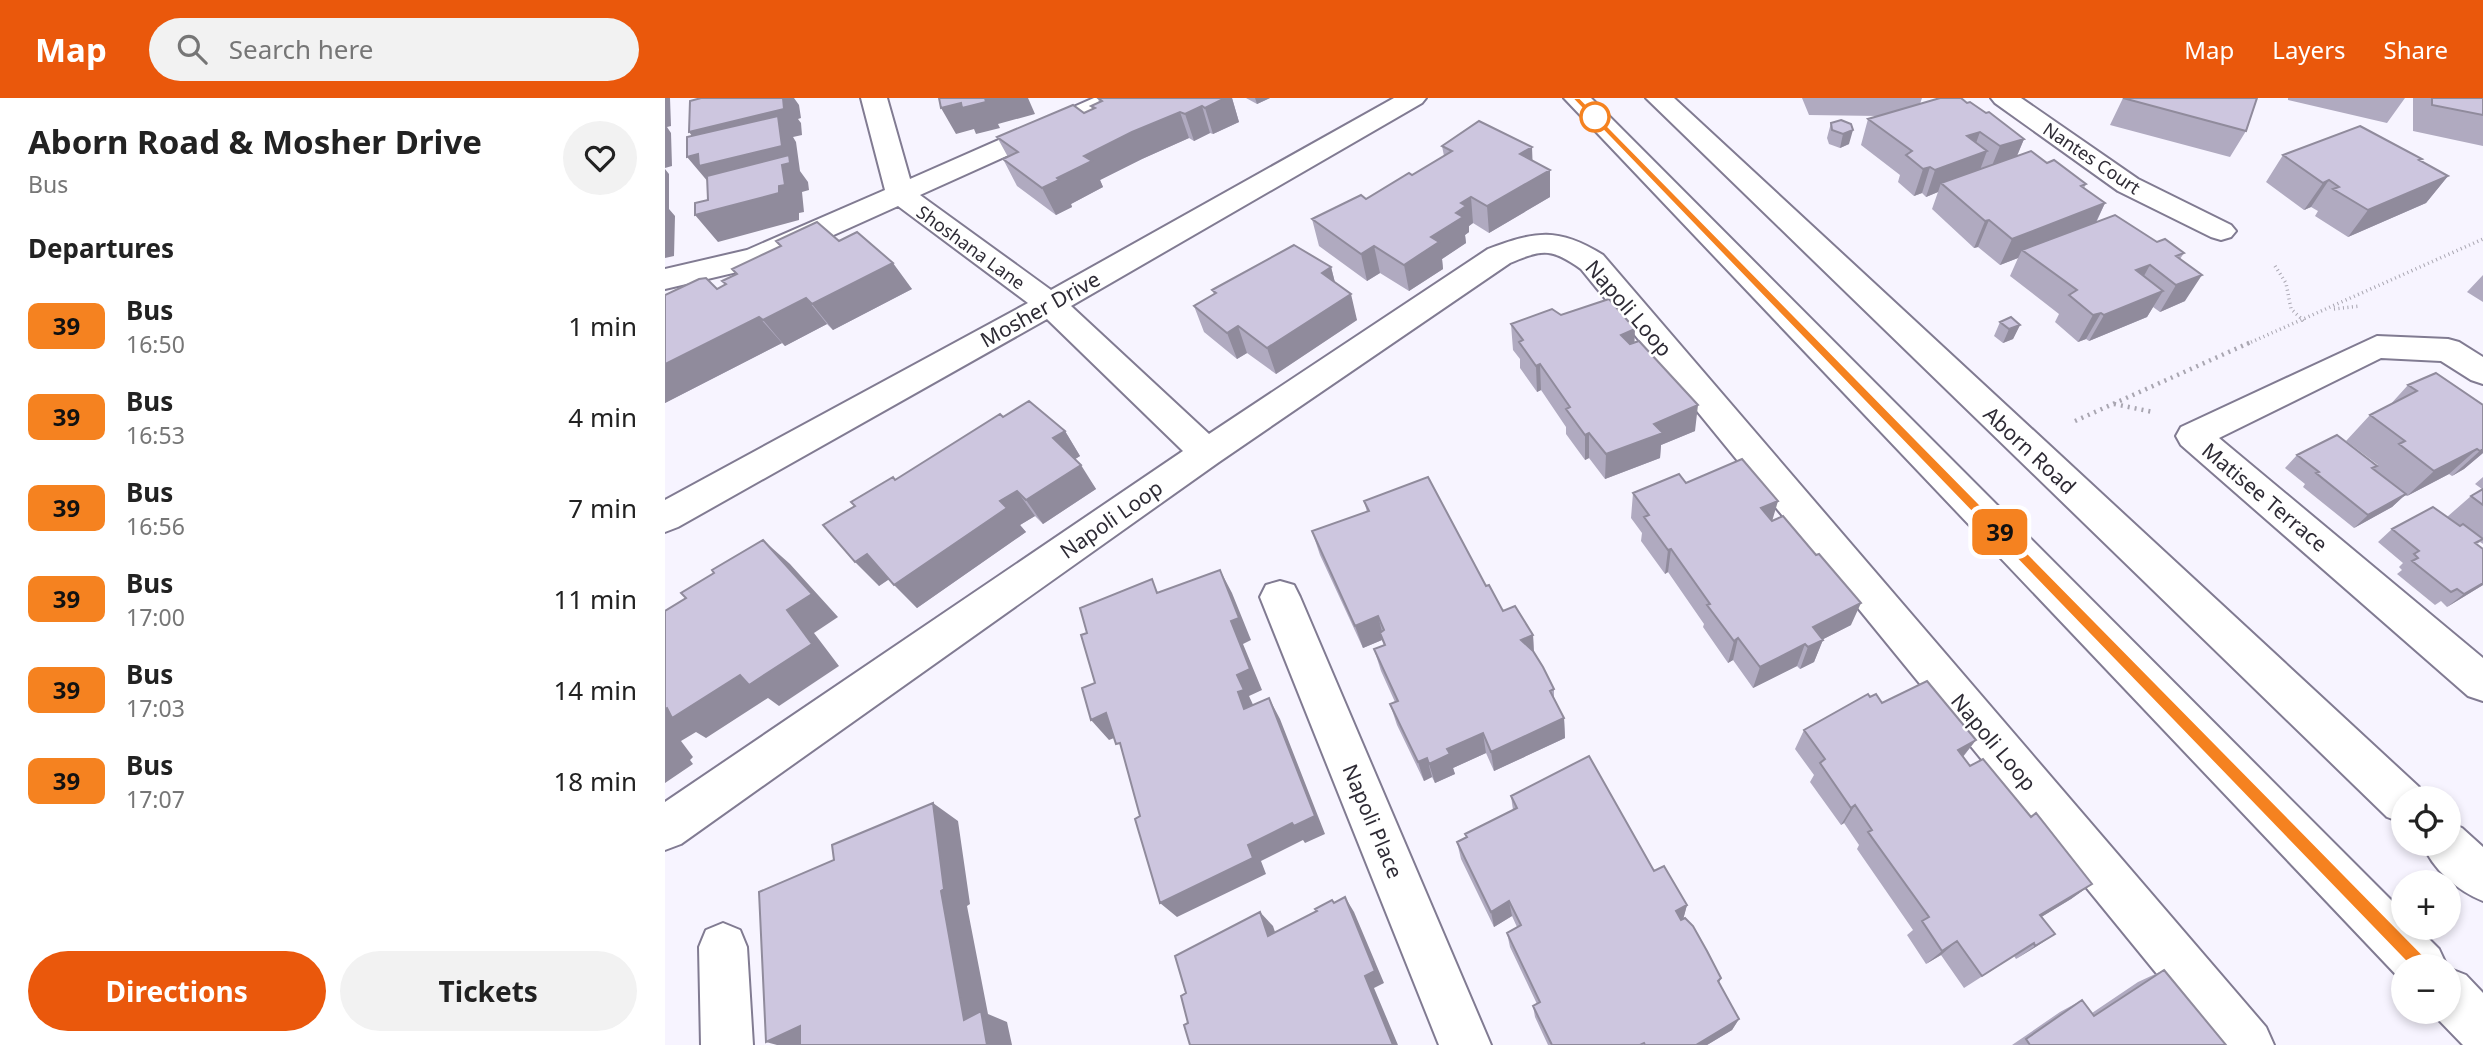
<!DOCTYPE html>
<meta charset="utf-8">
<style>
:root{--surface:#fff;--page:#f2f2f2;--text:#222;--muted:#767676;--accent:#ea580c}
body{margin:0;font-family:"Noto Sans",sans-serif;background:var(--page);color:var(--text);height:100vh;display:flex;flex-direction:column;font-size:26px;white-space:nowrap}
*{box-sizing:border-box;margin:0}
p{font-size:23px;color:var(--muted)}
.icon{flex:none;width:38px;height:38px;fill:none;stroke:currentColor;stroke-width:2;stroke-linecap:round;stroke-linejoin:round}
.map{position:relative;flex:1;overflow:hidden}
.panel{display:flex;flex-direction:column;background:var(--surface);width:665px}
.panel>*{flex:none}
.badge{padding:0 14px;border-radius:10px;font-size:24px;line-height:46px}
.controls{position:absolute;left:1726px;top:688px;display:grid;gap:14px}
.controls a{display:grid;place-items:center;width:70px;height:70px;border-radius:50%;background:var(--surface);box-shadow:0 4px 10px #0003;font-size:35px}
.map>.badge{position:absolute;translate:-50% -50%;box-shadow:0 0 0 4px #fff}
h2{padding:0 28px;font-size:26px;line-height:63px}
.round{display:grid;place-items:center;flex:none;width:74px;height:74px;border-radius:37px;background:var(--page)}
.summary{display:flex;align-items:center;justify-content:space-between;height:119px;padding:0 28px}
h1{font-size:33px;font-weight:700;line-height:52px}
.primary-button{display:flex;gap:14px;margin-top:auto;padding:14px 28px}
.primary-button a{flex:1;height:80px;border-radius:42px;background:var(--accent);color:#fff;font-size:28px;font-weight:700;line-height:80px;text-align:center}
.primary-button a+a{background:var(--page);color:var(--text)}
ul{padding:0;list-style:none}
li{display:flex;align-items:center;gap:21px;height:91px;padding:0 28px}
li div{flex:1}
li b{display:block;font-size:26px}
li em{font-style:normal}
li .badge{min-width:77px;font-weight:700;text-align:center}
header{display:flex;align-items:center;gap:42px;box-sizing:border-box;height:98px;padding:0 35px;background:var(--accent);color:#fff}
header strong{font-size:33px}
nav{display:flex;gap:38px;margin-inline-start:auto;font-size:24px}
.search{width:490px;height:63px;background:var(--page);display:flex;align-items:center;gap:18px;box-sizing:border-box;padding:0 24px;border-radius:38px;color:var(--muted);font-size:26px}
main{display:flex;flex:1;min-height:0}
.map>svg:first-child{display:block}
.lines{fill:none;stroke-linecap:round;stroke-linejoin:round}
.minor-casing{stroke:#817b92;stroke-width:4}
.major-casing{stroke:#817b92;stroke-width:4}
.path-far1{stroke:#a9a6b1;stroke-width:3.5;stroke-dasharray:1 3.5;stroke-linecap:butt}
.path{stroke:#a9a6b1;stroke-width:4.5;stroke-dasharray:2 5;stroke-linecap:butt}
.minor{fill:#fff;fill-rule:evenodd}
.major{fill:#fff;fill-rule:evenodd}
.wall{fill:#b0aac0}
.shaded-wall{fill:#908b9c}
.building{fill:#cdc6df;stroke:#908b9c;stroke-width:2}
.line{fill:#f58220;stroke:#fff;stroke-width:2}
.stop-dot{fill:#fff;stroke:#f58220;stroke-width:3.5}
.labels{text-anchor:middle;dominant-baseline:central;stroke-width:5;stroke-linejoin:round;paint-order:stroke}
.far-street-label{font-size:18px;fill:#2e2b35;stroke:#fff}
.street-label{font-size:21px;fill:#2e2b35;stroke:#fff}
</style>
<header>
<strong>Map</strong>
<div class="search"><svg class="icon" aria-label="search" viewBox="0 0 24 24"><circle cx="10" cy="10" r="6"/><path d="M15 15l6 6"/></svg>Search here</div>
<nav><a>Map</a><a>Layers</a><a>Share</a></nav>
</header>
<main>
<section class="panel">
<div class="summary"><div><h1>Aborn Road &amp; Mosher Drive</h1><p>Bus</p></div><a class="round"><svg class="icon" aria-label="heart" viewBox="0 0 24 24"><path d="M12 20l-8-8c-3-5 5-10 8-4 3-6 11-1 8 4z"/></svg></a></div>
<h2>Departures</h2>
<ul>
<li><span class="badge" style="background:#f58220;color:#111">39</span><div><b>Bus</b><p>16:50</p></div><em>1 min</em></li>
<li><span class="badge" style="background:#f58220;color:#111">39</span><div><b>Bus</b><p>16:53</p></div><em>4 min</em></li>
<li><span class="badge" style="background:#f58220;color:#111">39</span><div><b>Bus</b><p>16:56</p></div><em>7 min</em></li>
<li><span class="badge" style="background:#f58220;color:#111">39</span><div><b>Bus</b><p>17:00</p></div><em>11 min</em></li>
<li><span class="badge" style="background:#f58220;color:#111">39</span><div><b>Bus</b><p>17:03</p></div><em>14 min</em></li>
<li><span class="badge" style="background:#f58220;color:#111">39</span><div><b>Bus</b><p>17:07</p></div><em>18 min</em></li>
</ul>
<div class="primary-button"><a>Directions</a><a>Tickets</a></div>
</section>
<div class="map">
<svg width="1818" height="947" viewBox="0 0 1818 947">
<rect width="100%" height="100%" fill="#f7f4ff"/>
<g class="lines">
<g class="minor-casing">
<path id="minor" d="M196,0H222L245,81L429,0H463L459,5L255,97L386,192L729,0H761L757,5L406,208L544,336L823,151C871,133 893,129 938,157L1601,929L1609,947H1550L916,171C886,150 878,151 845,165L554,364L16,746L0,752V704L518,353L382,221L13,429L0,434V402L363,205L233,108L102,167L0,191V171L82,152L220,92Z
M1326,0H1356L1473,81L1566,127L1571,133L1566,139L1556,142L1546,139L1453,93L1330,5Z
M1712,238L1783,241L1794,244L1818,259V286L1806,282L1776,263L1716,260L1554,340L1818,560V603L1803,598L1516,347L1511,338L1516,329Z
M615,483L629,487L635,499L826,947H774L595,499L601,487Z
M58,825L75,832L82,849L88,947H36L34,849L41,832Z"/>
</g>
<g class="major-casing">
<path id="major" d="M899,0H926L1738,814V830H1753L1774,851L1782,868H1738V884Z
M981,0H1009L1754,689L1759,700H1738V725L1722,719Z
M1783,724L1797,730L1818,749V803C1793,793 1767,771 1758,746H1783Z
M1783,870L1801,877L1818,895V947H1798L1766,914H1783Z"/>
</g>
<path class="path-far1" d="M1610,168L1621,185L1626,211L1639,223
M1669,211L1695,208
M1582,246L1818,141"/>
<path class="path" d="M1449,306L1488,314
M1410,323L1586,244"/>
<use href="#minor" class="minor"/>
<use href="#major" class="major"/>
</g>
<path class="wall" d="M433,0H567L574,24L548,36L545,35L529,43L524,40L477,61L435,82L438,89L406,106L407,109L391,117L352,88L338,61L343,59L332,39L419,15L427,11L426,8L434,4Z
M581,0H605L592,6Z
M1137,0H1257L1255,6L1302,5L1359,41L1352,58L1382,65L1421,86L1419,90L1440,105L1431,125L1492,144L1519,155L1515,161L1520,203L1495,214L1488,209L1482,219L1424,243L1421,241L1413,244L1390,224L1394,216L1345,178L1353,160L1335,167L1313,149L1309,150L1267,111L1273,94L1261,99L1257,95L1249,98L1233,84L1235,77L1196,47L1203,21L1213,18L1144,17Z
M1458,0L1581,33L1565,59L1445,27Z
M1623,0H1740L1722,25L1623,2Z
M1748,0H1818V48L1748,33Z
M1176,22L1184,46L1175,50L1164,46L1162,40L1166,25Z
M777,48L868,63L885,72V99L824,135L808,125L804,128V134L800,137L801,145L777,161L778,171L744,193L715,175L702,183L654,148L647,121L701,101L747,77L779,58Z
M1618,57L1756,63L1783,78L1761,105L1683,139L1650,118L1653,113L1646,109L1639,112L1601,84Z
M111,143H174L247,191L168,232L162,226L120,248L117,245L0,305V197L52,191L60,187L57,183L71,176L67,171L115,148Z
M666,169L670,185L692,222L611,276L582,255L572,261L539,234L529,208L549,196L547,192Z
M1818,177V204L1802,194Z
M896,217L970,245L1030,333L996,347L995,360L940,381L924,360L920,362L901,336V329L876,292L872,294L855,270V261L848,252L846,226Z
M1335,224L1355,227L1348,241L1338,245L1329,238Z
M1743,287L1818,307V355L1799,371L1787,378L1784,376L1742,398L1740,397L1727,409L1689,430L1638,389L1640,386L1620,370L1632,357L1712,368L1709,371L1713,367L1681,343L1705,317L1724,308Z
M338,319L400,333L415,358L410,361L431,391L378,426L370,418L355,427L361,434L252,510L224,481L214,488L190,408Z
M1818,379V446L1815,444L1812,446L1818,451V487L1782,509L1776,503L1770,507L1732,476L1737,472L1734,469L1738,465L1713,444L1727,431L1782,419L1806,398L1817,391L1810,386Z
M1021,385L1107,423L1186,527L1158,541L1149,564L1135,571L1132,568L1088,590L1068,562L1063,565L1038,529L1039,526L1003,474L1000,476L976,443L977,435L966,420L968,395Z
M699,403L821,488L838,513L868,537L869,554L889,591V601L899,620L900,640L829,673L821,655L788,670L790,676L770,685L767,679L759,683L732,627L725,606L730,604L716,573L709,551L719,547L717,542L698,550L655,457L647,433L702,414Z
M1205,599L1311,642L1298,659L1305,668L1366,719L1427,786L1406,801L1376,819L1390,836L1351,861L1349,858L1299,890L1276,857L1261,866L1242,837L1248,832L1192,751L1194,747L1179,725L1176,727L1145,684L1149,677L1130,651L1139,632Z
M846,698L989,773L1022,807L1018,821L1056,880L1054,885L1074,921L1067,932L1042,947H883L870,919L868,908L872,906L845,849L842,835L852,829L847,818L829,829L796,761L792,744L801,740L800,736L848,712Z
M1499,872L1561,947H1347L1395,914L1417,902L1427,915L1473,884Z"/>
<path class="shaded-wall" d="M0,0H5L6,28L2,29L6,35L7,68L0,70Z
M38,0H129L134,7L136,20L133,21L136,25L137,37L128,39L131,44L135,73L143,84L144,92L137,94L139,114L134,115V122L53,144L30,117L55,94L44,85L22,59L33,56L44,60L24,34Z
M320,0H363L370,16L333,26L335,30L311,36L309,31L291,36L276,10Z
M560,0H567L574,24L548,36L540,10Z
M590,0H605L592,6Z
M537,8L545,35L529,43L520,16Z
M515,14L524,40L477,61L435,82L438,89L406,106L407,109L391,117L377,90L419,58L467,34Z
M1188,32L1184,46L1175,50L1178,36Z
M1315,34L1306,59L1322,53L1312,80L1276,85L1273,94L1261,99L1270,72L1302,38Z
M1359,41L1348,67L1324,75L1335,48Z
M867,49L868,75L855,56Z
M1265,69L1257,95L1249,98L1258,71Z
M0,71L4,76V111L10,118L9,158L0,160Z
M885,72V99L824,135L822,108Z
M1783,78L1761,105L1683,139L1703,112Z
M1664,82L1646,109L1639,112L1658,85Z
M806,99L808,125L804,128V134L800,137L801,145L777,161L778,171L744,193L739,167L766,139L791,115L796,105Z
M1440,105L1427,132L1357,152L1353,160L1335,167L1347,141Z
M1324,122L1313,149L1309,150L1320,123Z
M709,148L715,175L702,183L696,156Z
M228,165L247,191L168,232L147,206Z
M1485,167L1470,194L1471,172Z
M666,169L673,196L657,175Z
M1537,177L1520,203L1495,214L1511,187Z
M1498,193L1482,219L1424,243L1439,217Z
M686,196L692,222L611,276L602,250Z
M141,200L162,226L120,248L98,222Z
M1436,215L1421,241L1413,244L1428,217Z
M94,219L117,245L0,305V266Z
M1355,227L1348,241L1338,245L1344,231Z
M573,228L582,255L572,261L562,235Z
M970,231L969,258L956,237Z
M875,266L876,292L872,294L871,268Z
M1033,307L1030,333L996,347L995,360L940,381L941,356L989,326Z
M400,333L415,358L404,365L388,340Z
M924,335V360L920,362V337Z
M1818,350V355L1799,371L1787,378Z
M1812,351L1784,376L1742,398L1769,373Z
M416,367L431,391L378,426L361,402Z
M352,393L370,418L355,427L361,434L252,510L229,487L335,403Z
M1741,396L1727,409L1689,430L1703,417Z
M1113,403L1106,427L1096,410Z
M98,442L125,466L173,519L149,535L174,568L114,608L103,600L41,640L31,634L16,643L28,659L25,662L28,666L0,685V611L122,512Z
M1006,451L1003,474L1000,476L1003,452Z
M202,456L226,480L214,488L190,464Z
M555,472L567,495L586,542L578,546L597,592L584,598L591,613L579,611L573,594L566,523Z
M1818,485V487L1782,509L1799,496Z
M1196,505L1186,527L1143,549L1148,529Z
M713,518L719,541L715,535L717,542L698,550L690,528Z
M868,537L869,559L856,542Z
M1073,540L1068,562L1063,565L1069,543Z
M1158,542L1149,564L1135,571L1143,549Z
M1140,546L1132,568L1088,590L1095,569Z
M604,600L615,621L660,736L640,745L638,742L596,763L601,776L512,819L495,805L583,747Z
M441,615L459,636L444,642L426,622Z
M899,620L900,640L829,673L826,654Z
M818,635L821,655L788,670L790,676L770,685L764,666L782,651Z
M1311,642L1295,662L1293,652Z
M762,660L767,679L759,683L753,664Z
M268,705L293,723L305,806L302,808L323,916L342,924L347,947H322L299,922L276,793Z
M1190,707L1179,725L1176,727L1186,710Z
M1427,786L1406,801L1355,832L1375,817Z
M680,799L689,814L719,885L709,890L733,947H728L700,878Z
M844,803L847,818L829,829L826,814Z
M1022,807L1018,822L1007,827L1011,813Z
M595,814L608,828L616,852L603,838Z
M1390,836L1369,850L1351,861L1370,848Z
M1292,843L1276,857L1261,866L1277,853Z
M1074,921L1067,932L1042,947H1031Z
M135,928L151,947H112L101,944Z"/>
<path class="building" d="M36,0H118L119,11L24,34L25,3Z
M274,0H320L321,4L297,10L296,5L276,10Z
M433,0H560L540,10L537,8L520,16L515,14L467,34L419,58L427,63L392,80L394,82L377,90L338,61L353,54L332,39L408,7L419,15L430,10L426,8L437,3Z
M1275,0H1296L1302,5L1305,4L1321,15L1324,14L1359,41L1335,48L1315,34L1302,38L1322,53L1270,72L1265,69L1258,71L1241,57L1247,53L1203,21Z
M1458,0H1592L1581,33Z
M1767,0H1818V17L1767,7Z
M113,18L117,48L34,68L33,56L22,59V39Z
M1176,22L1186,26L1188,32L1178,36L1167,32L1166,25Z
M814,23L867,49L855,56L885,72L822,108L806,99L796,105L801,108L791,115L798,119L766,139L774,144L739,167L709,148L696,156L647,121L696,97L701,101L744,75L747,77L787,53L777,48Z
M1695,28L1757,61L1754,62L1783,78L1703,112L1668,91L1674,89L1664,82L1658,85L1618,57Z
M1366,53L1382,65L1389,62L1421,86L1416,88L1440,105L1347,141L1324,122L1320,123L1276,85Z
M124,57L125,65L117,67L120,87L114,88V95L30,117V105L43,102L42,78Z
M1450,117L1492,144L1500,141L1519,155L1511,158L1537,177L1511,187L1485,167L1471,172L1498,193L1439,217L1436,215L1428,217L1404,197L1412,192L1357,152Z
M152,124L174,143L192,134L228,165L147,206L141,200L98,222L94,219L0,266V197L34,181L41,180L52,191L61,186L57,183L72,176L67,171L116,148L111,143Z
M629,147L666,169L657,175L686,196L602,250L573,228L562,235L529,208L551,195L547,192Z
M944,201L970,231L956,237L965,246L974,243L1033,307L989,326L998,335L941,356L924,335L920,337L901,311L905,309L875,266L871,268L854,244L858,242L846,226L887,211L896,217Z
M1346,219L1355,227L1344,231L1335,224Z
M1771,275L1818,307V351L1815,353L1812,351L1769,373L1734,346L1740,343L1705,317L1752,293L1743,287Z
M364,303L400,333L388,340L416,367L361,402L352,393L335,403L342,410L229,487L202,456L190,464L158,427L190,408L186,404L228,379L230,382L335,316L338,319Z
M1672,337L1712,368L1707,370L1741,396L1703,417L1651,375L1654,374L1632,357Z
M1077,361L1113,403L1096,410L1107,423L1118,418L1151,457L1154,456L1196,505L1148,529L1158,542L1143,549L1140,546L1095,569L1073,540L1069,543L1042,507L1045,506L1006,451L1003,452L979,419L984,417L968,395L1014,376L1021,385Z
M763,379L821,488L824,487L838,513L850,508L868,537L856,542L868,553L878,569L889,591L885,593L899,620L826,654L818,635L782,651L785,656L764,666L762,660L753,664L725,606L733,603L709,551L720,547L715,535L719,532L713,518L690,528L647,433L704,413L699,403Z
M1818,391V407L1806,398Z
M1768,409L1795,428L1798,426L1818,441L1810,445L1818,451V485L1799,496L1792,491L1786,494L1747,463L1753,460L1749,456L1754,453L1727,431Z
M98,442L147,496L122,512L147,546L84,587L75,577L7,620L2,610L0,611V513L21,500L16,495L49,475L47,472Z
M555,472L574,520L566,523L585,571L572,577L579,592L573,594L579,611L604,600L650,718L629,728L627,725L583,747L588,760L495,805L470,721L475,718L455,645L451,646L441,615L426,622L417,590L430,585L416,537L422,535L415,510L487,481L492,495Z
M1262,583L1311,642L1293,652L1305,668L1318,661L1366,719L1371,715L1427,786L1375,817L1390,836L1370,848L1369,845L1317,878L1292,843L1277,853L1257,823L1264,819L1203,734L1207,732L1190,707L1186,710L1155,665L1160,661L1139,632L1203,596L1205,599L1211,596L1217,605Z
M924,658L989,773L999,768L1022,807L1011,813L1016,822L1020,820L1028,828L1042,853L1056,880L1053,883L1074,921L1031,947H980L979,945L975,947H887L868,908L875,904L842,835L856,827L844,803L826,814L792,744L802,739L800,736L852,710L846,698Z
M268,705L279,791L276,793L299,922L316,913L322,947H135V928L101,944L94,794L169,762L167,747Z
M680,799L710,873L700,878L728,947H525L519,927L523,925L516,898L521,895L510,858L595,814L603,838L652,813L650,811L667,802L669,805Z
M1499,872L1561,947H1365L1361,941L1417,902L1429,918Z"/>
<path class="line" d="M907,0H915L1763,862L1766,868L1763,874L1757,877L1751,874Z"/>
<circle class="stop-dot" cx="930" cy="19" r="14"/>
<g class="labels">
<g class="far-street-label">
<text transform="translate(1427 60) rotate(34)">Nantes Court</text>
<text transform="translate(306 149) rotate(36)">Shoshana Lane</text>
</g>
<g class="street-label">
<text transform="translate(964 210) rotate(49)">Napoli Loop</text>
<text transform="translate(375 211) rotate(-29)">Mosher Drive</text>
<text transform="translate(1365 352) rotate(43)">Aborn Road</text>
<text transform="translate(1600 399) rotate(40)">Matisee Terrace</text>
<text transform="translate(446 421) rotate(-35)">Napoli Loop</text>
<text transform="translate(1329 644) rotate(50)">Napoli Loop</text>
<text transform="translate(708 723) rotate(67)">Napoli Place</text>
</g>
</g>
</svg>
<div class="controls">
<a><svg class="icon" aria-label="locate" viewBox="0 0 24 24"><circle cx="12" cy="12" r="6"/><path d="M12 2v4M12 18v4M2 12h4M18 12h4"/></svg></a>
<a>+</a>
<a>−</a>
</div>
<b class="badge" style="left:1335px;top:434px;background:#f58220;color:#111">39</b>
</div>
</main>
